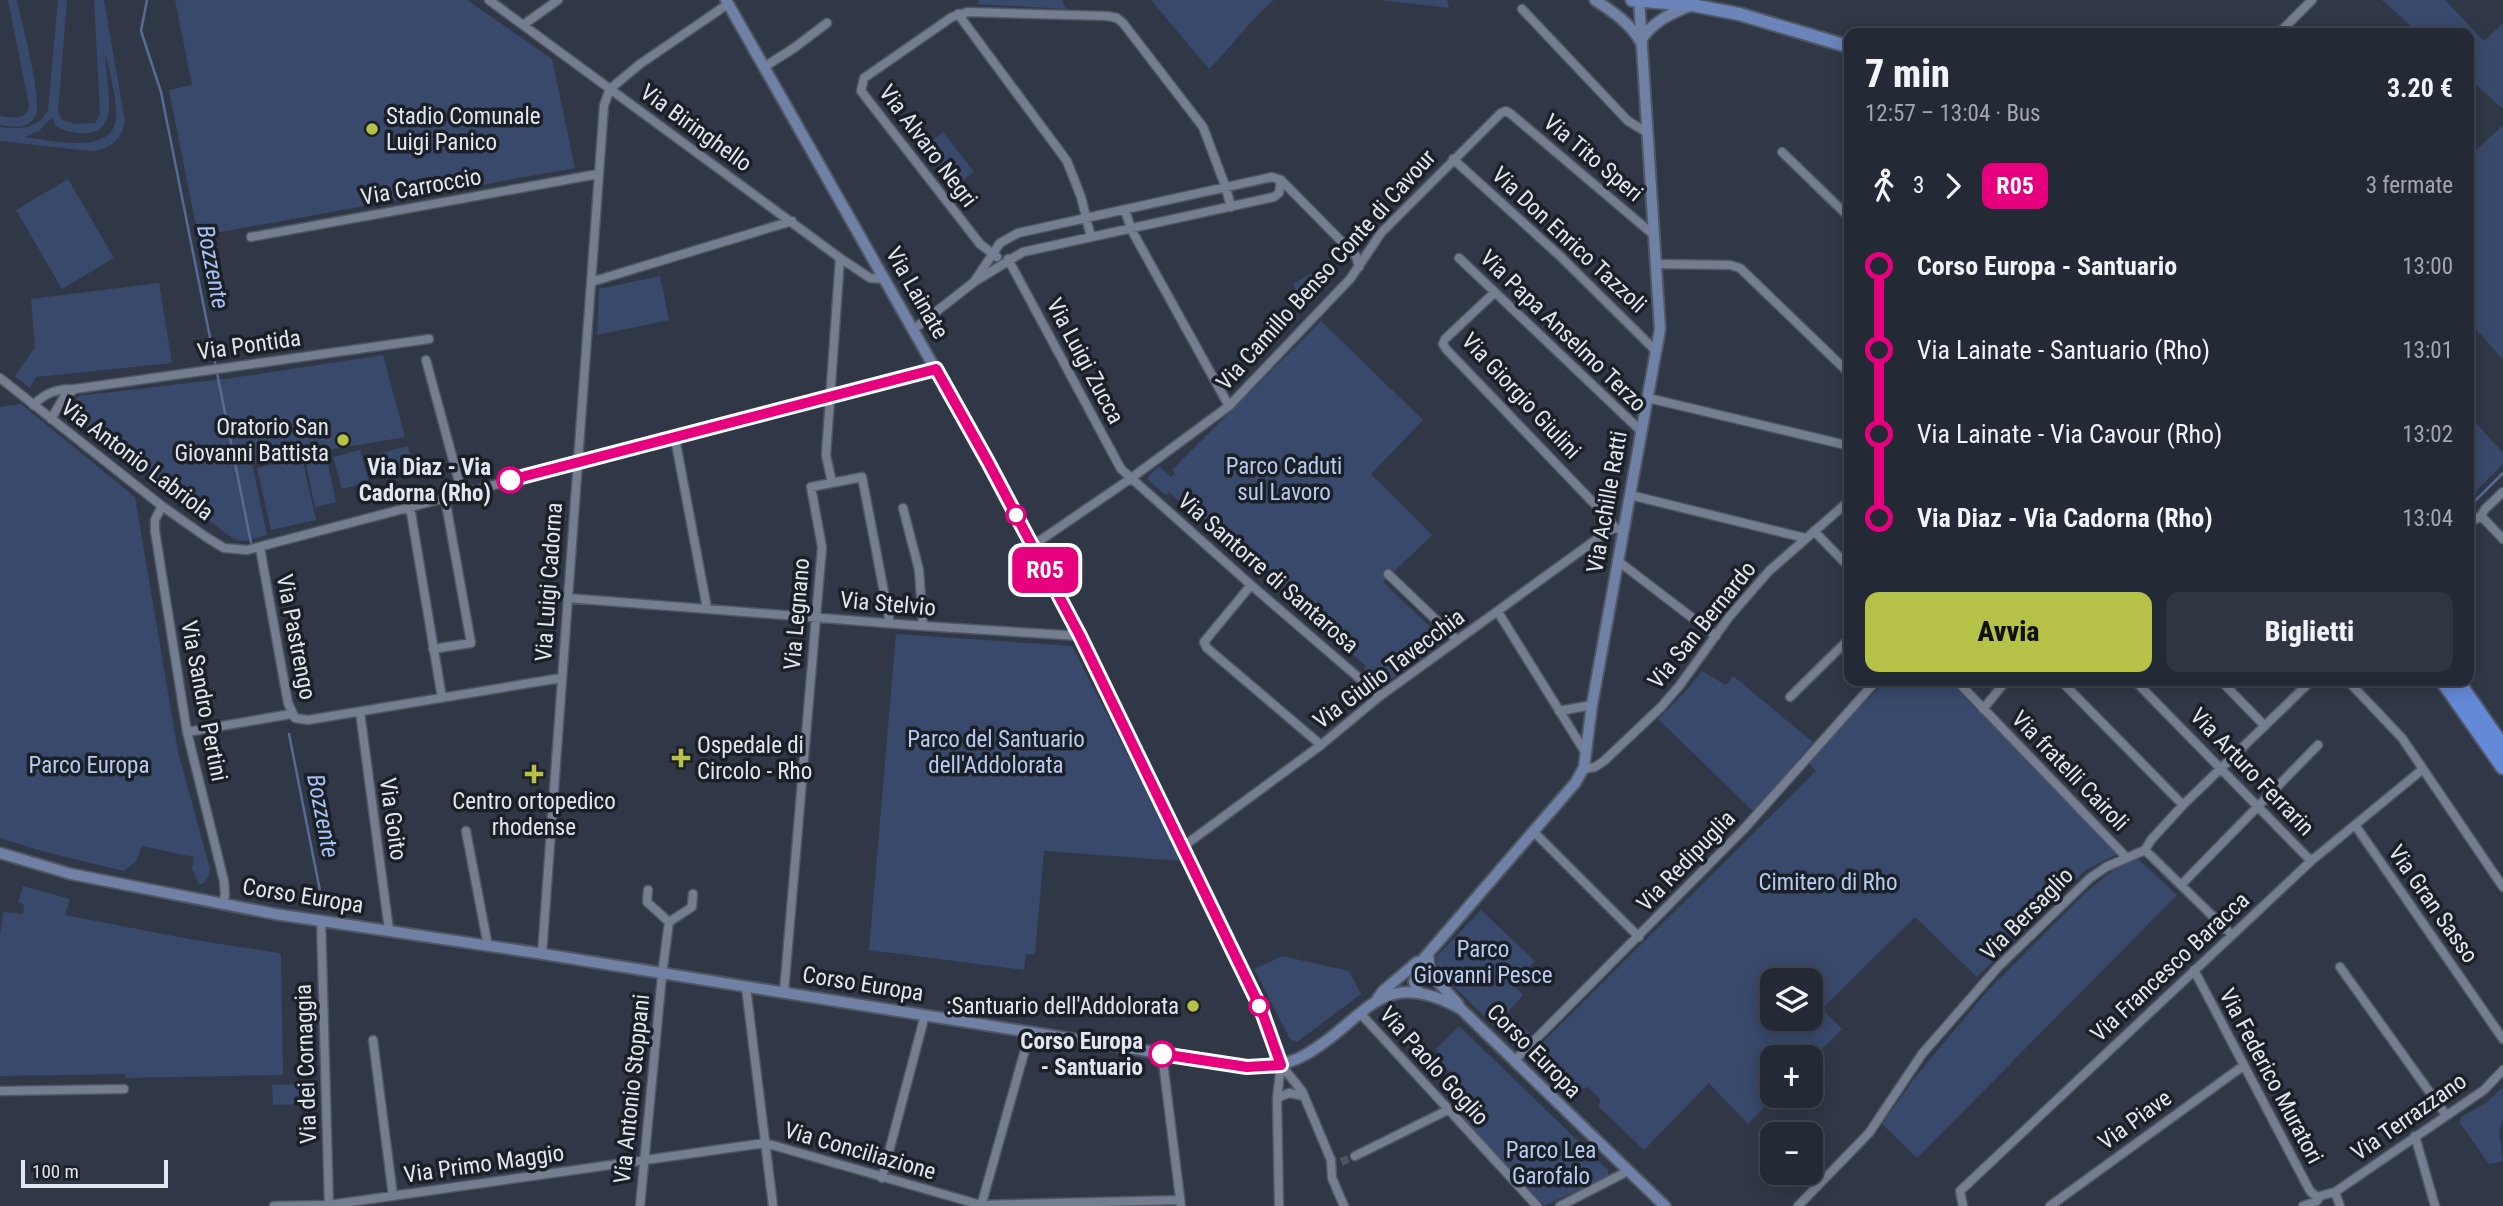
<!DOCTYPE html>
<html lang="it">
<meta charset="utf-8">
<style>
:root{--surface:#242a35;--page:#303641;--text:#f1f3f6;--muted:#a3a7ad;--line:#414650;--accent:#b6c148}
body{margin:0;font-family:"Roboto Condensed",sans-serif;background:var(--page);color:var(--text);height:100vh;display:flex;flex-direction:column;font-size:26px;white-space:nowrap}
*{box-sizing:border-box;margin:0}
p{font-size:23px;color:var(--muted)}
.icon{flex:none;width:38px;height:38px;fill:none;stroke:currentColor;stroke-width:2;stroke-linecap:round;stroke-linejoin:round}
.map{position:relative;flex:1;overflow:hidden}
.side{position:absolute;left:1844px;top:28px;width:630px;height:658px;display:flex;flex-direction:column;background:var(--surface);border-radius:14px;box-shadow:0 4px 18px #0003,0 0 0 2px var(--line)}
.side>*{flex:none}
.badge{padding:0 14px;border-radius:10px;font-size:24px;line-height:46px}
.controls{position:absolute;left:1760px;top:968px;display:grid;gap:14px}
.controls a{display:grid;place-items:center;width:63px;height:63px;border-radius:14px;background:var(--surface);box-shadow:0 4px 18px #0003,0 0 0 2px var(--line);font-size:35px}
.scale{position:absolute;left:21px;bottom:18px;width:147px;box-sizing:border-box;padding-left:7px;border:4px solid #e1e7f0;border-top:0;font-size:19px;line-height:24px;white-space:nowrap;color:#e1e7f0;-webkit-text-stroke:5px #1b1f26;paint-order:stroke}
.map>.badge{position:absolute;translate:-50% -50%;box-shadow:0 0 0 4px #fff}
.legs{display:flex;align-items:center;gap:10px;height:77px;padding:0 21px;font-size:23px}
.legs p{margin-inline-start:auto}
.summary{display:flex;align-items:center;justify-content:space-between;height:119px;padding:0 21px}
h1{font-size:38px;font-weight:800;line-height:52px}
.button{display:flex;gap:14px;margin-top:auto;padding:14px 21px}
.button a{flex:1;height:80px;border-radius:14px;background:var(--accent);color:#111;font-size:28px;font-weight:800;line-height:80px;text-align:center}
.button a+a{background:var(--page);color:var(--text)}
ul{padding:0 21px;list-style:none}
li{display:flex;align-items:center;gap:24px;height:84px;font-size:26px}
li i{display:grid;place-items:center;width:10px;height:100%;margin:0 9px;background:currentColor}
li i::after{content:'';width:18px;height:18px;margin:-9px;border:5px solid;border-radius:50%;background:var(--surface)}
li p{margin-inline-start:auto}
li:first-child i{background:linear-gradient(#0000 50%,currentColor 0)}
li:last-child i{background:linear-gradient(currentColor 50%,#0000 0)}
.map>svg:first-child{display:block}
.green{fill:#39496b;fill-rule:evenodd}
.lines{fill:none;stroke-linecap:round;stroke-linejoin:round}
.stream{stroke:#576b95;stroke-width:2.5}
.street-tunnel{stroke:#4b5260;stroke-width:8;stroke-dasharray:8 4;stroke-linecap:butt}
.street-casing{stroke:#505764;stroke-width:11}
.secondary-casing{stroke:#505764;stroke-width:14}
.primary-casing{stroke:#505764;stroke-width:16}
.highway-casing{stroke:#505764;stroke-width:18}
.street{stroke:#757e90;stroke-width:8}
.secondary{stroke:#7081a5;stroke-width:10}
.primary{stroke:#6b85ba;stroke-width:12}
.highway{stroke:#6489d6;stroke-width:14}
.line-1-casing{stroke:#fff;stroke-width:16}
.line-1{stroke:#e6007e;stroke-width:10}
.poi-dot{fill:#b6c148;stroke:#1b1f26;stroke-width:2.5}
.stop-1-dot{fill:#fff;stroke:#e6007e;stroke-width:3.5}
.labels{text-anchor:middle;dominant-baseline:central;stroke-width:7;stroke-linejoin:round;paint-order:stroke}
.poi-label{font-size:23px;fill:#e1e7f0;stroke:#1b1f26;text-anchor:start}
.street-label{font-size:23px;fill:#e1e7f0;stroke:#1b1f26}
.park-label{font-size:23px;fill:#b7cbf3;stroke:#1b1f26}
.stop-label{font-size:23px;font-weight:bold;fill:#e1e7f0;stroke:#1b1f26;text-anchor:end}
.water-label{font-size:24px;font-style:italic;fill:#a8c3f7;stroke:#1b1f26}
</style>
<div class="map">
<svg width="2503" height="1206" viewBox="0 0 2503 1206">
<rect width="100%" height="100%" fill="#303847"/>
<path class="green" d="M8,0H17C21,20 44,104 35,117C26,130 13,127 0,125V116C12,118 26,121 29,106Z
M58,0H67L58,112L62,120L75,124L95,123L100,114L94,0H104L125,122C121,141 108,151 89,151L0,141V127C20,129 37,130 48,110ZM106,54C109,72 118,102 116,119C112,156 50,140 25,137L39,131L52,117L56,126C66,132 77,134 89,133C123,128 103,77 106,54Z
M175,0H467L552,59L575,168L198,236L169,90L192,85Z
M979,0H1062L1066,9L977,4Z
M1151,0H1274C1249,20 1232,47 1209,69Z
M1379,0H1447L1449,8Z
M2382,0H2445L2484,41L2503,23V109L2469,78V33H2419Z
M2503,125V360L2469,321V157Z
M943,132L974,172L954,187L922,148Z
M68,179L114,258L62,289L16,210Z
M1316,271L1323,283L1300,296L1293,284Z
M660,276L669,320L597,335L599,289Z
M159,283L172,363L36,377L30,388L15,376L35,347L31,299Z
M1321,321L1423,420L1371,474L1432,535L1383,582L1445,641L1385,684H1380L1364,669L1366,666L1169,492L1166,495L1148,480V476L1159,466L1171,477L1175,473L1172,470Z
M383,355L405,437L252,463L267,535L243,541L232,538L68,413L78,396L232,378Z
M21,404L135,497L178,752L210,869L209,876L203,884H199L192,868L194,857L142,846L136,861L124,871L45,852L0,838V407Z
M2469,415L2503,453V464L2469,498Z
M408,446L413,465L381,473L377,454Z
M360,450L369,482L342,489L333,457Z
M326,455L336,502L315,507L305,459Z
M302,458L316,520L271,530L257,468Z
M896,634L1072,646L1182,861L1044,851L1035,954H1026L1024,970L869,950Z
M1702,671L1726,685L1733,676L1813,742L1754,812L1658,719L1685,692Z
M1886,681H1949L2117,854L2086,870L1977,977L1915,917L1822,1009L1842,1029L1811,1060V1057H1773V1096H1775L1748,1124L1709,1083L1644,1150L1599,1107L1600,1099L1588,1087L1581,1089L1538,1047L1816,771L1809,763L1833,734ZM1773,980H1811V1018H1773Z
M2137,858L2177,895L1917,1158L1882,1124L1916,1076L1988,990L2085,893L2118,866Z
M23,886L70,899L65,915L189,939L279,953L281,955L283,1075L126,1078L125,1074L0,1076V937L3,912L23,914L24,904L18,903Z
M1481,910L1535,961L1513,984L1523,995L1507,1013L1530,1033L1516,1047L1437,970V956Z
M1282,956L1349,971L1361,994L1297,1042L1290,1039L1254,969Z
M1459,1026L1608,1170V1176L1544,1206L1462,1119L1465,1115L1439,1085L1451,1073L1443,1065L1436,1049Z
M310,1084L311,1104L273,1105L272,1085Z
M2503,1087V1119L2499,1132L2503,1161L2489,1164L2460,1123L2461,1117L2486,1103Z"/>
<g class="lines">
<path class="stream" d="M147,0L141,31L161,92L251,543
M2469,507L2503,473
M289,734L323,906"/>
<path class="street-tunnel" d="M1341,1162L1355,1156"/>
<g class="street-casing">
<path id="street" d="M489,0L840,258L870,278L884,279
M1522,9L1628,121L1648,133
M958,14L1067,161L1081,197L1091,237
M523,25L558,0
M2279,33L2312,0
M764,67L794,48L827,23
M1782,152L1850,218
M1453,159L1560,256L1656,351
M1281,180L1356,256L1359,267
M1125,210L1131,229L1229,406
M251,237L598,174
M997,257L980,244L861,91L864,78L952,17L968,12L1107,16L1117,18L1123,23L1203,127L1226,188L1231,207
M1459,258L1642,432
M1008,259L1121,469L1251,585L1380,696
M1656,264L1730,265L1740,268L1850,374
M591,282L792,221
M1494,293L1445,339L1443,344L1446,349L1608,518L1615,528
M914,329L974,282L1023,252L1274,197L1279,193L1281,180L1272,177L1018,233L1000,243L974,282
M426,360L462,493
M0,378L162,506L206,537L224,548L247,550L936,369
M1648,398L1850,446
M33,405C47,392 56,389 75,389L429,339
M51,419L64,397L75,389
M675,438L707,608
M832,483L826,455L840,258
M1630,495L1805,538
M162,506L155,520V531L187,732L224,881L225,895L222,904
M410,507L442,698
M903,508L919,570L923,626
M2481,516L2503,539
M2469,523L2481,516L2485,509L2503,492
M1814,531L1850,568
M1032,546L1130,479L1229,406L1350,279L1381,233L1501,113L1506,111L1511,114L1655,236
M260,548L288,703L295,718L308,720L561,678
M1618,561L1716,636
M1388,574L1457,640
M1251,585L1204,642L1207,648L1321,745
M567,598L923,626L1080,636
M1498,612L1585,752
M433,649L471,643L445,498
M1957,681L2127,858
M2061,681L2183,805
M2135,681L2311,861
M2221,681L2264,725
M2348,681L2402,738L2503,887
M1790,697L1850,638
M1983,709L2006,681
M1559,711L1592,705
M360,712L389,930
M187,732L291,714
M1583,769L1595,767L1604,761L1661,707L1680,685L1729,617L1769,571L1850,500
M2355,825L2503,1039
M466,831L488,946
M1533,831L1639,937
M1181,848L1321,745L1380,696L1608,531L1615,528L1623,530
M2145,850L2232,935
M2181,885L2318,745
M648,890L647,902L669,922
M321,921L329,1206
M542,954L604,105L610,89L640,64L728,4
M2340,967L2446,1115
M2194,970L2310,1191L2318,1198
M746,987L773,1206
M784,992L822,547L811,487L862,477L890,623
M1360,1013L1537,1206
M373,1040L393,1196
M1162,1054L1181,1206
M1514,1061L1743,830L1876,681
M1281,1065L1302,1091L1331,1160L1332,1178L1344,1206
M0,1091L124,1089
M1277,1098L1289,1093L1304,1096
M2415,1136L2435,1206
M1355,1156L1448,1110
M882,1178L925,1015
M2335,1192L2340,1206
M274,1206L329,1205L765,1143L981,1205L1180,1200
M640,1206L662,975L669,922L692,907L693,894
M981,1206L1030,1032
M1279,1206L1277,1098L1281,1065
M1560,1206L1628,1171
M1798,1206L1869,1133L1922,1054L1998,967L2090,878L2106,867L2145,850L2151,840L2183,805L2311,681
M1963,1206L1960,1191L2311,861L2423,769
M2050,1206L2243,1066
M2303,1206L2317,1201L2320,1196L2335,1192L2484,1090L2503,1070"/>
</g>
<g class="secondary-casing">
<path id="secondary" d="M726,0L988,462L1080,636L1261,1009L1281,1065
M1595,0C1612,11 1630,23 1640,41
M1641,40C1653,21 1672,13 1692,5
M0,853L71,874L275,914L537,953L1247,1067C1267,1068 1287,1065 1305,1055C1367,1020 1379,964 1461,1009L1665,1206
M1428,954L1430,973L1458,1004
M1418,992L1414,982L1419,964L1576,782L1584,767L1592,705L1660,329L1639,0
M1378,998L1383,991L1417,962"/>
</g>
<g class="primary-casing">
<path id="primary" d="M1632,0L1692,5L1739,14L1850,47"/>
</g>
<g class="highway-casing">
<path id="highway" d="M2443,681L2503,767
M2457,681L2503,747"/>
</g>
<use href="#street" class="street"/>
<use href="#secondary" class="secondary"/>
<use href="#primary" class="primary"/>
<use href="#highway" class="highway"/>
</g>
<g class="lines">
<g class="line-1-casing">
<path id="line-1" d="M510,480L936,369L988,462L1080,636L1261,1009L1281,1065L1247,1067L1162,1054"/>
</g>
<use href="#line-1" class="line-1"/>
</g>
<g class="poi-dot">
<circle cx="372" cy="129" r="7"/>
<circle cx="343" cy="440" r="7"/>
<path d="M677.5 747.5h7v7h7v7h-7v7h-7v-7h-7v-7h7z"/>
<path d="M530.5 763.5h7v7h7v7h-7v7h-7v-7h-7v-7h7z"/>
<circle cx="1193" cy="1006" r="7"/>
</g>
<g class="stop-1-dot">
<circle cx="510" cy="480" r="12"/>
<circle cx="1016" cy="515" r="9"/>
<circle cx="1259" cy="1006" r="9"/>
<circle cx="1162" cy="1054" r="12"/>
</g>
<g class="labels">
<g class="poi-label">
<text x="386" y="116">Stadio Comunale<tspan x="386" dy="26">Luigi Panico</tspan></text>
<text x="329" y="427" text-anchor="end">Oratorio San<tspan x="329" dy="26">Giovanni Battista</tspan></text>
<text x="697" y="745">Ospedale di<tspan x="697" dy="26">Circolo - Rho</tspan></text>
<text x="534" y="801" text-anchor="middle">Centro ortopedico<tspan x="534" dy="26">rhodense</tspan></text>
<text x="1179" y="1006" text-anchor="end">:Santuario dell'Addolorata</text>
</g>
<g class="street-label">
<text transform="translate(696 128) rotate(36)">Via Biringhello</text>
<text transform="translate(928 146) rotate(53)">Via Alvaro Negri</text>
<text transform="translate(1593 158) rotate(40)">Via Tito Speri</text>
<text transform="translate(421 187) rotate(-10)">Via Carroccio</text>
<text transform="translate(1569 240) rotate(43)">Via Don Enrico Tazzoli</text>
<text transform="translate(1326 270) rotate(-48)">Via Camillo Benso Conte di Cavour</text>
<text transform="translate(917 293) rotate(60)">Via Lainate</text>
<text transform="translate(1563 331) rotate(44)">Via Papa Anselmo Terzo</text>
<text transform="translate(249 345) rotate(-8)">Via Pontida</text>
<text transform="translate(1085 361) rotate(62)">Via Luigi Zucca</text>
<text transform="translate(1521 396) rotate(47)">Via Giorgio Giulini</text>
<text transform="translate(137 460) rotate(37)">Via Antonio Labriola</text>
<text transform="translate(1607 502) rotate(-80)">Via Achille Ratti</text>
<text transform="translate(1268 573) rotate(41)">Via Santorre di Santarosa</text>
<text transform="translate(549 582) rotate(-86)">Via Luigi Cadorna</text>
<text transform="translate(888 604) rotate(5)">Via Stelvio</text>
<text transform="translate(797 614) rotate(-85)">Via Legnano</text>
<text transform="translate(1702 625) rotate(-51)">Via San Bernardo</text>
<text transform="translate(296 637) rotate(79)">Via Pastrengo</text>
<text transform="translate(1389 669) rotate(-37)">Via Giulio Tavecchia</text>
<text transform="translate(204 701) rotate(79)">Via Sandro Pertini</text>
<text transform="translate(2070 771) rotate(46)">Via fratelli Cairoli</text>
<text transform="translate(2252 772) rotate(46)">Via Arturo Ferrarin</text>
<text transform="translate(393 819) rotate(82)">Via Goito</text>
<text transform="translate(1686 861) rotate(-46)">Via Redipuglia</text>
<text transform="translate(303 896) rotate(9)">Corso Europa</text>
<text transform="translate(2433 904) rotate(55)">Via Gran Sasso</text>
<text transform="translate(2027 914) rotate(-45)">Via Bersaglio</text>
<text transform="translate(2170 967) rotate(-43)">Via Francesco Baracca</text>
<text transform="translate(863 984) rotate(9)">Corso Europa</text>
<text transform="translate(1534 1051) rotate(45)">Corso Europa</text>
<text transform="translate(306 1064) rotate(-92)">Via dei Cornaggia</text>
<text transform="translate(1434 1066) rotate(48)">Via Paolo Goglio</text>
<text transform="translate(2271 1076) rotate(62)">Via Federico Muratori</text>
<text transform="translate(632 1089) rotate(-84)">Via Antonio Stoppani</text>
<text transform="translate(2409 1117) rotate(-35)">Via Terrazzano</text>
<text transform="translate(2135 1120) rotate(-36)">Via Piave</text>
<text transform="translate(860 1151) rotate(16)">Via Conciliazione</text>
<text transform="translate(484 1164) rotate(-8)">Via Primo Maggio</text>
</g>
<g class="park-label">
<text x="1284" y="466">Parco Caduti<tspan x="1284" dy="26">sul Lavoro</tspan></text>
<text x="996" y="739">Parco del Santuario<tspan x="996" dy="26">dell'Addolorata</tspan></text>
<text x="89" y="765">Parco Europa</text>
<text x="1828" y="882">Cimitero di Rho</text>
<text x="1483" y="949">Parco<tspan x="1483" dy="26">Giovanni Pesce</tspan></text>
<text x="1551" y="1150">Parco Lea<tspan x="1551" dy="26">Garofalo</tspan></text>
</g>
<g class="stop-label">
<text x="491" y="467">Via Diaz - Via<tspan x="491" dy="26">Cadorna (Rho)</tspan></text>
<text x="1143" y="1041">Corso Europa<tspan x="1143" dy="26">- Santuario</tspan></text>
</g>
<g class="water-label">
<text transform="translate(213 267) rotate(79)">Bozzente</text>
<text transform="translate(323 816) rotate(79)">Bozzente</text>
</g>
</g>
</svg>
<div class="controls">
<a><svg class="icon" aria-label="layers" viewBox="0 0 24 24"><path d="M12 4l9 5-9 5-9-5zM3 14l9 5 9-5"/></svg></a>
<a>+</a>
<a>−</a>
</div>
<div class="scale">100 m</div>
<b class="badge" style="left:1045px;top:570px;background:#e6007e;color:#fff">R05</b>
<section class="side">
<div class="summary"><div><h1>7 min</h1><p>12:57 – 13:04 · Bus</p></div><b>3.20 €</b></div>
<div class="legs"><svg class="icon" aria-label="walk" viewBox="0 0 24 24"><circle cx="13" cy="4" r="2"/><path d="M13 8l-2 6 4 7M11 14l-3 7M7 12l3-4h3l4 4"/></svg>3<svg class="icon" aria-label="forward" viewBox="0 0 24 24"><path d="M9 5l7 7-7 7"/></svg><b class="badge" style="background:#e6007e;color:#fff">R05</b><p>3 fermate</p></div>
<ul>
<li><i style="color:#e6007e"></i><b>Corso Europa - Santuario</b><p>13:00</p></li>
<li><i style="color:#e6007e"></i><span>Via Lainate - Santuario (Rho)</span><p>13:01</p></li>
<li><i style="color:#e6007e"></i><span>Via Lainate - Via Cavour (Rho)</span><p>13:02</p></li>
<li><i style="color:#e6007e"></i><b>Via Diaz - Via Cadorna (Rho)</b><p>13:04</p></li>
</ul>
<div class="button"><a>Avvia</a><a>Biglietti</a></div>
</section>
</div>
